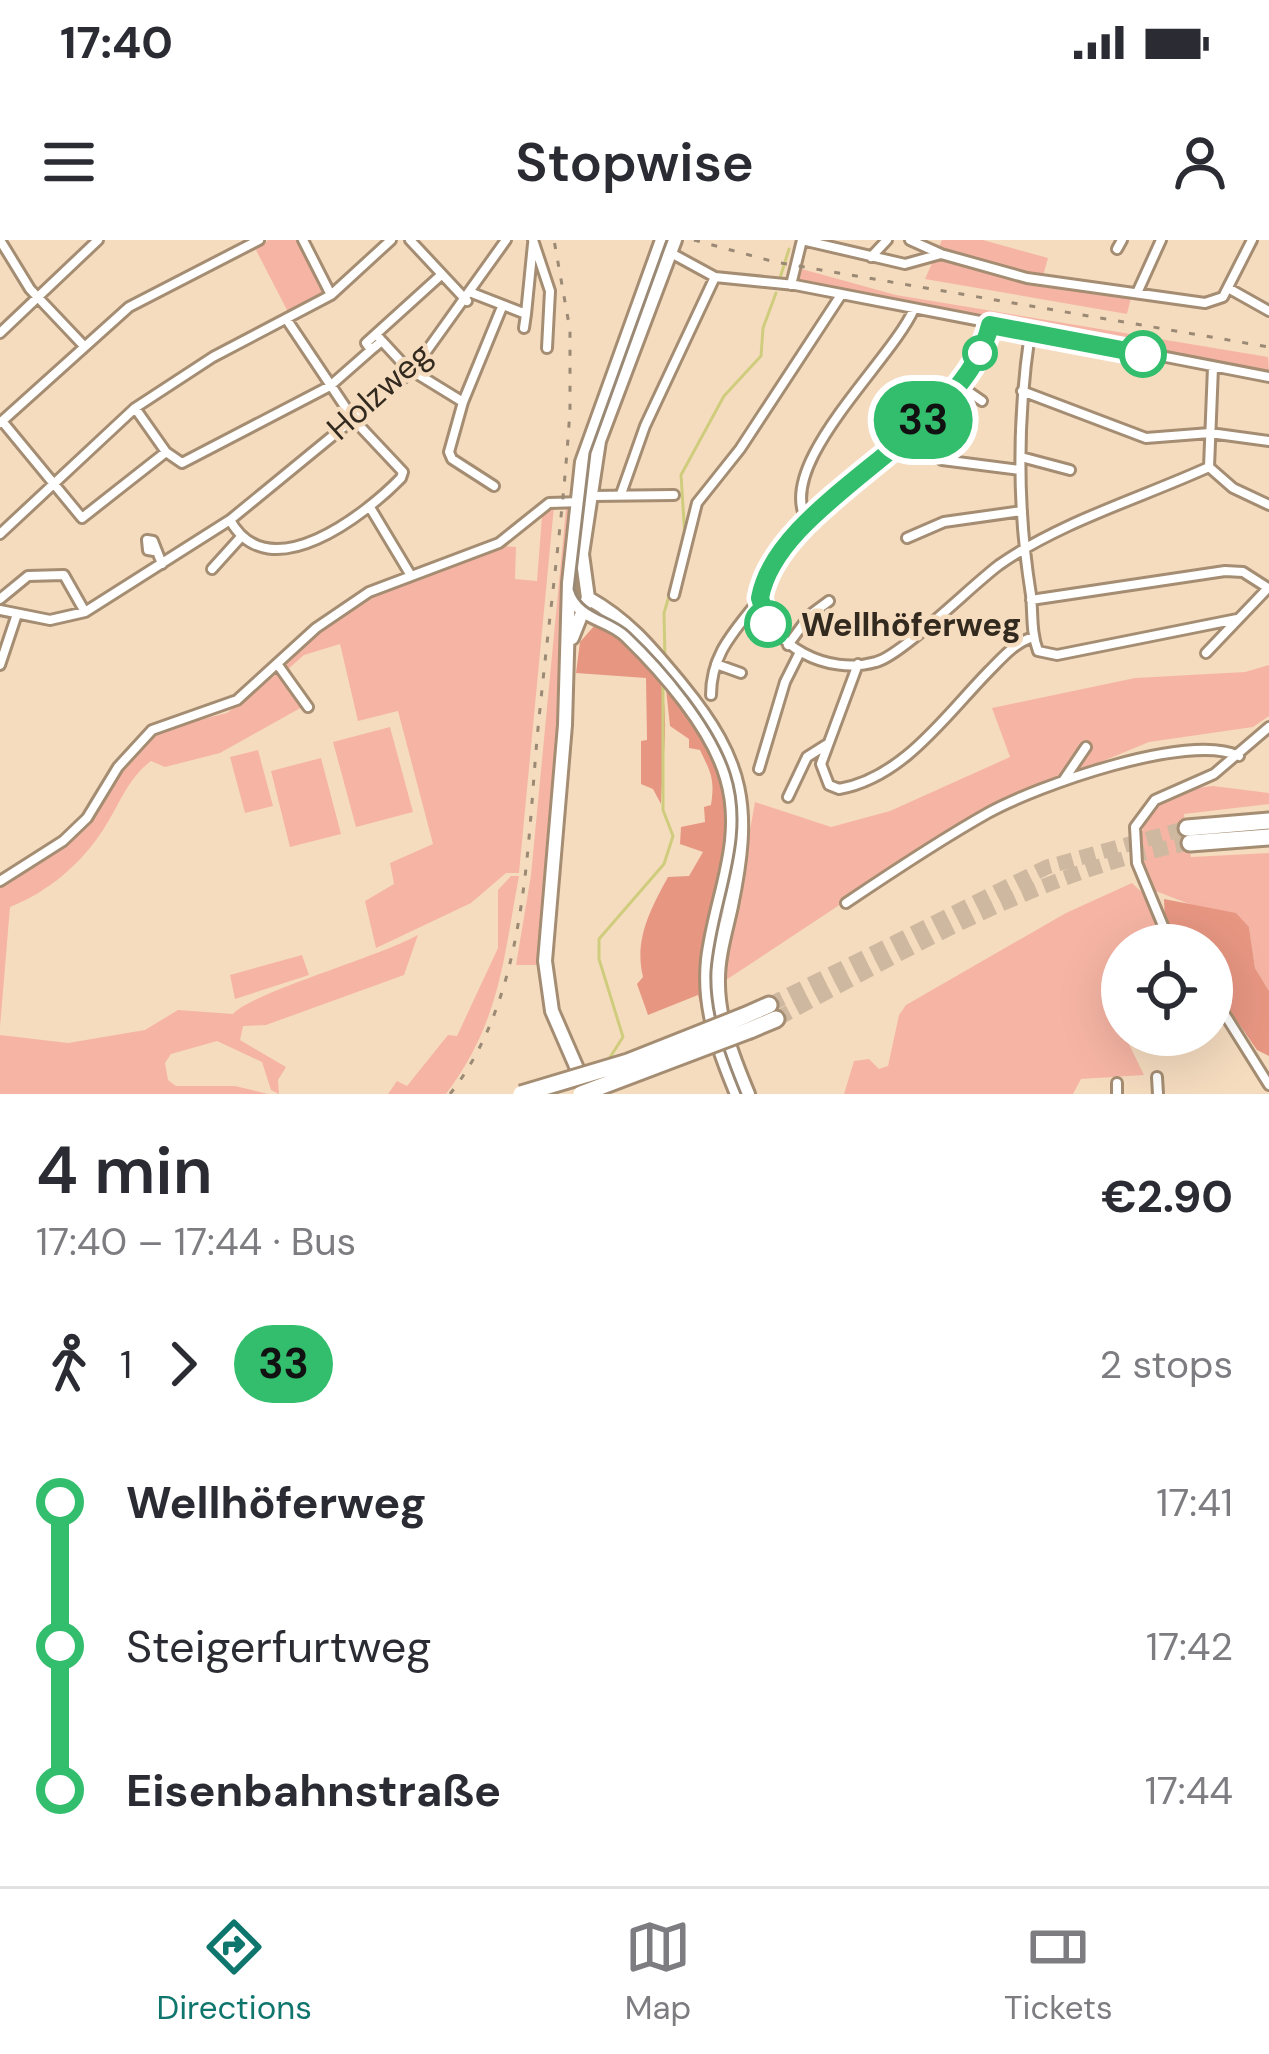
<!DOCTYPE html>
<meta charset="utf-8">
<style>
:root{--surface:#fff;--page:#f7f7f7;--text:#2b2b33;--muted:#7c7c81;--line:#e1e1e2;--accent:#0f766e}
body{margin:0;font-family:"DM Sans",sans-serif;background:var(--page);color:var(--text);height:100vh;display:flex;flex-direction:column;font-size:45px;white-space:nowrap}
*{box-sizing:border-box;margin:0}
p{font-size:39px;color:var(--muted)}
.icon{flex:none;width:66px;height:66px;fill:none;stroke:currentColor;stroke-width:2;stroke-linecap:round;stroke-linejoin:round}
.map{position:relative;height:854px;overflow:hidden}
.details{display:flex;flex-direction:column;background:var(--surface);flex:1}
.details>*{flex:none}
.badge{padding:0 24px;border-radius:39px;font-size:42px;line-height:78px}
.tools{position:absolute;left:1101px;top:684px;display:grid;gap:24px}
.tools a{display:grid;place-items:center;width:132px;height:132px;border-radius:50%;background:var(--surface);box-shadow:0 12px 48px #0002;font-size:60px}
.map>.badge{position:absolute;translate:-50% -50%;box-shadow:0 0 0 6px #fff}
.legs{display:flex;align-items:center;gap:18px;height:132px;padding:0 36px;font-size:39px}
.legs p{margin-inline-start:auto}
.overview{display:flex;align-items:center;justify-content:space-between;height:204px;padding:0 36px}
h1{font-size:66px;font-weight:600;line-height:90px}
ul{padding:0 36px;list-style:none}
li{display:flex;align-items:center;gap:42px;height:144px;font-size:45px}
li i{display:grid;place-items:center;width:18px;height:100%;margin:0 15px;background:currentColor}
li i::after{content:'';width:30px;height:30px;margin:-15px;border:9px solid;border-radius:50%;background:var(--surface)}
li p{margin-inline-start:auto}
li:first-child i{background:linear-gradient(#0000 50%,currentColor 0)}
li:last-child i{background:linear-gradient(currentColor 50%,#0000 0)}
.status{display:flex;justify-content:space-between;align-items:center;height:84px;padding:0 60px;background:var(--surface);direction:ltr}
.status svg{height:33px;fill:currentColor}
header{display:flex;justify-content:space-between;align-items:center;height:156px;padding:0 36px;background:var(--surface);font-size:54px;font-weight:600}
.tabs{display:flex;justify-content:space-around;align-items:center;height:168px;border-top:3px solid var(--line);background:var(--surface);font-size:33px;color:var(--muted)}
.tabs a{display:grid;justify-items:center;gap:6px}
.tabs .selected{color:var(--accent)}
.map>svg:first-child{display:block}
.green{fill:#f6b5a4}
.forest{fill:#e79682}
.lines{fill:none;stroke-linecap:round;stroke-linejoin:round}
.stream{stroke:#cfcd7d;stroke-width:3}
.highway-tunnel{stroke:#ceb89f;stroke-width:15;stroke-dasharray:15 8;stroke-linecap:butt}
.minor-casing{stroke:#a48d72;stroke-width:14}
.major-casing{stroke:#a48d72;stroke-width:18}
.highway-casing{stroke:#a48d72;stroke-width:21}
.minor{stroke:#fff;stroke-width:8}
.major{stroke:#fff;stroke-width:12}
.highway{stroke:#fff;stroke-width:15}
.tram{stroke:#9a8974;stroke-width:3}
.rail{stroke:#9a8974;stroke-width:3;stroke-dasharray:6 12;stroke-linecap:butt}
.highway-bridge-casing{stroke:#a48d72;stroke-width:21;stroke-linecap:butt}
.highway-bridge{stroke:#fff;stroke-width:15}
.line-1-casing{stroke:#fff;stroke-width:27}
.line-1{stroke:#32be6c;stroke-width:18}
.stop-1-dot{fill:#fff;stroke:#32be6c;stroke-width:6}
.labels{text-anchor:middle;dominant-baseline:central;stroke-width:9;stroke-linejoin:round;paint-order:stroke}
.street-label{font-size:33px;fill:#332a1f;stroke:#f5dcbf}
.stop-label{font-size:33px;font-weight:bold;fill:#332a1f;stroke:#f5dcbf;text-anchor:start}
</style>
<div class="status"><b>17:40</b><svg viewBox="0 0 49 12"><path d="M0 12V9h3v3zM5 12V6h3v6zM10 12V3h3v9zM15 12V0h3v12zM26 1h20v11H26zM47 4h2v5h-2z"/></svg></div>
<header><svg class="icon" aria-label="menu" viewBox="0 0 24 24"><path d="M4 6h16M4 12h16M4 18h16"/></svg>Stopwise<svg class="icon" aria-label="person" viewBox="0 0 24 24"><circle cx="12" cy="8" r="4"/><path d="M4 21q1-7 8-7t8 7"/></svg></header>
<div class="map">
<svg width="1269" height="854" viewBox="0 0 1269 854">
<rect width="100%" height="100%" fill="#f5dcbf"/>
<path class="green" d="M268,0H299L324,54L288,72L256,10Z
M942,0H983L1048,18L1041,43L1131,58L1127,74L925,39Z
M798,28L896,55L1268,117L1269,133L798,42Z
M554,266L519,633H506L471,663L376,708L365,661L394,644L390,623L433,604L398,471L358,481L340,404L304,415L287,430L282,425L318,390L370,354L502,306L516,307L515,339L537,341L542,276Z
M566,269H573L543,725H516L531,635Z
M1269,425V476L1253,487L1149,502L980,572L723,742L755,562L831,587L890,571L1010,517L992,468L1135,438L1245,432Z
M278,433L304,466L220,513L165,527L151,521C127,539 119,566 103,590C81,624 48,652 10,667L0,787V647L69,604L140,505L163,489L227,473Z
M390,487L413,572L356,587L333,502Z
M258,510L273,566L245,573L230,517Z
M321,518L341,594L290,607L271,531Z
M1213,546L1269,553V564L1184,574L1191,617L1269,613V751L1255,728L1249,687L1153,650C1126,590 1145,553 1213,546Z
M511,636H519C503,721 500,782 446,854H388L397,841L407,846L448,795L457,796L498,708V650Z
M1132,643L1151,661L1167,705H1122L1118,782L1144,835L1081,839L1073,854H844L854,821L869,819L879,829L888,826L899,775L906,765L1066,673Z
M418,695L404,735L266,785L243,786L240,800L286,827L278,840L279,854L271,850L262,822L217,801L171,814L165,823L168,840L176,846H235L268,854H0V795L68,803L145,790L178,770L233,774C251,753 381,716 418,695Z
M302,715L309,735L235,759L230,735Z"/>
<path class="forest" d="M595,385C619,385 657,424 662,448C669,483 662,528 661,564L653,549L641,544V501L647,500L646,438L576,433L580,402Z
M666,449L717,520L731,583L703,775L698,755L648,775L637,744L643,737C634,700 650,670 668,637L689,636L703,612L680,604L681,587L705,582L704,567L711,565C715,539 711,533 700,510L689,508V499L670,486Z
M1164,659L1236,673L1249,687L1255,728L1269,751V816L1257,810L1212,745V705H1178L1165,681Z"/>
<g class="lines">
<path class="stream" d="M780,38L789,9
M685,298L681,235L724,156L761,116L763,88L776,53
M665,420L664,373L675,336
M607,822L623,797L599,719V699L664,624L673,596L663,570V442"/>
<path class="highway-tunnel" d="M769,765L1047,627L1187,588
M776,779C910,709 1039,631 1190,603"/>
<g class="minor-casing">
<path id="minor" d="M0,0L30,49L84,106
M303,0L331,55
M410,0L467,61
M533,0L550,51L547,108
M802,0L905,24L941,14L1027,38L1205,63L1223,57L1252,0
M910,0L941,14
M1117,9L1122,0
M671,13L715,37L795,45L1269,137
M871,17L887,0
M791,45L802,0
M1228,48L1269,71
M472,53L526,74L524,88
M1137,53L1161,0
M526,74L533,4
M0,93L98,0
M1030,93C1017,181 1017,268 1031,355C1033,375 1031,392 1038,411L1057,415L1237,379
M376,94L382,101L371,110L366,103L440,36
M382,101L406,127L463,162
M1213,127L1209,227L1233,248L1269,265
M956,143L982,161
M1022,151L1146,198L1210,193L1269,201
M135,168L166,212
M2,181L82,278L166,212L182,223L330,146L371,110
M0,183L129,67L259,0
M908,196L942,220L1020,230
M1021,217L1070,230
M494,246L452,219L449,212L463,162L502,67
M621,254L645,186L715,37
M592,256L674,255
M371,269L410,334
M230,280C269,351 366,274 401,238L403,232L354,180L287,80
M809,284C769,229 890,123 914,69
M0,294L135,168L213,117L331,55L391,0
M907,298L944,282L1022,271
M154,311L148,310L147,300L153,301L162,324
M212,329L240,298
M674,355L697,263L740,209L841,55
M760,358C770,406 827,436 876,422C901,416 972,345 999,325C1060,282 1141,258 1209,227
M0,359L28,336L64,335L85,372
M1031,360L1225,331L1243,332L1268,348
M0,370L50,380L85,372L230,280L413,130L506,0
M788,405L810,375L829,361
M1206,413L1268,348
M716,424L741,433
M858,424L821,524L829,545L839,549C903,538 946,475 988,432C1002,418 1014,403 1033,397
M0,425L16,377
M278,425L308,467
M711,455C711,416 732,394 754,366C768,349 768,327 784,309C840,250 971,163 990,85
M759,529L785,442L800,412
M1063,541L1086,507
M788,557L807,517L826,505
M0,641L63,601L87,578L118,527L152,490L237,460L316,388L369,352L499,303L549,263L582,262
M846,663C892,632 940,600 988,573C1037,546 1188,492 1239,516
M1171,705L1137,623L1135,587L1155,560L1214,534L1269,487
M1212,754L1269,845
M1157,837L1158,854
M1117,843V854"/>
</g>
<g class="major-casing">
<path id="major" d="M570,353C580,380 608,377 627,396C664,432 713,488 727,538C746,602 715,658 708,720C703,768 719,811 737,854
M588,358C629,381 651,409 681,445C745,523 751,569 731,666C726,690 718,714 718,739C717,778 733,818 748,854
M572,398L588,358L582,314L599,201L675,0
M582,840L552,771L545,721L565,485L569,343L582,222L662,0"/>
</g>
<g class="highway-casing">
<path id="highway" d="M1187,588L1269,581
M1190,603L1269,597
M744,776L769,765
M750,790L776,779"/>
</g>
<use href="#minor" class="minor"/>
<use href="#major" class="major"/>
<use href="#highway" class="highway"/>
<path class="tram" d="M667,0L590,213L574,349C581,374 611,375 629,392C666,427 714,484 730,533C752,601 716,663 711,731C709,773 725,815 741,854"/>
<path class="rail" d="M694,0L775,22L1269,107
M450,854C532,750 526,595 540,469C550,369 564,269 570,169V90L554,0"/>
<g class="highway-bridge-casing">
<path id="highway-bridge" d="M521,854L628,822L744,776
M581,854L750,790"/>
</g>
<use href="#highway-bridge" class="highway-bridge"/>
</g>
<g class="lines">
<g class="line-1-casing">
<path id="line-1" d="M768,384L760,358C777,260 965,194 990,85L1143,114"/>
</g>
<use href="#line-1" class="line-1"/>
</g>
<g class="stop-1-dot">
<circle cx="980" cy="113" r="15"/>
<circle cx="1143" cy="114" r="21"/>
<circle cx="768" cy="384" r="21"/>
</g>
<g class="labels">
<g class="street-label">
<text transform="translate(379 151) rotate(-42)">Holzweg</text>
</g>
<g class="stop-label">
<text x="801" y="384">Wellhöferweg</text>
</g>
</g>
</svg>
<div class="tools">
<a><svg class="icon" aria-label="locate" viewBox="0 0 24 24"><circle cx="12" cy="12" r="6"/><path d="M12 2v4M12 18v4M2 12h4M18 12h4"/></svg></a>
</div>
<b class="badge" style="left:923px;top:180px;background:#32be6c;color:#111">33</b>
</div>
<section class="details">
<div class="overview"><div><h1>4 min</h1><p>17:40 – 17:44 · Bus</p></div><b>€2.90</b></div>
<div class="legs"><svg class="icon" aria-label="walk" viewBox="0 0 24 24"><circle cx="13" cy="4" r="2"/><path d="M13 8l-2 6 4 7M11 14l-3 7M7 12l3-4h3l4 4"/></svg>1<svg class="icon" aria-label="forward" viewBox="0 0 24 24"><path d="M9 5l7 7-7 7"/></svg><b class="badge" style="background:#32be6c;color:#111">33</b><p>2 stops</p></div>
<ul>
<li><i style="color:#32be6c"></i><b>Wellhöferweg</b><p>17:41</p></li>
<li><i style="color:#32be6c"></i><span>Steigerfurtweg</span><p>17:42</p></li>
<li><i style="color:#32be6c"></i><b>Eisenbahnstraße</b><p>17:44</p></li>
</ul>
</section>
<nav class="tabs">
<a class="selected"><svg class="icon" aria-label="directions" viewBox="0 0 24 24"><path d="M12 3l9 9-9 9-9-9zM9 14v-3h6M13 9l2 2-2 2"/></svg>Directions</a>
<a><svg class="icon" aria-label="map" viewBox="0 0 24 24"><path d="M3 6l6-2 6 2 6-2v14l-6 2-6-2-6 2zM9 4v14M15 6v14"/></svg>Map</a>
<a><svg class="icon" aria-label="tickets" viewBox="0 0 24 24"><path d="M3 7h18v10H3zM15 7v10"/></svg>Tickets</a>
</nav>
